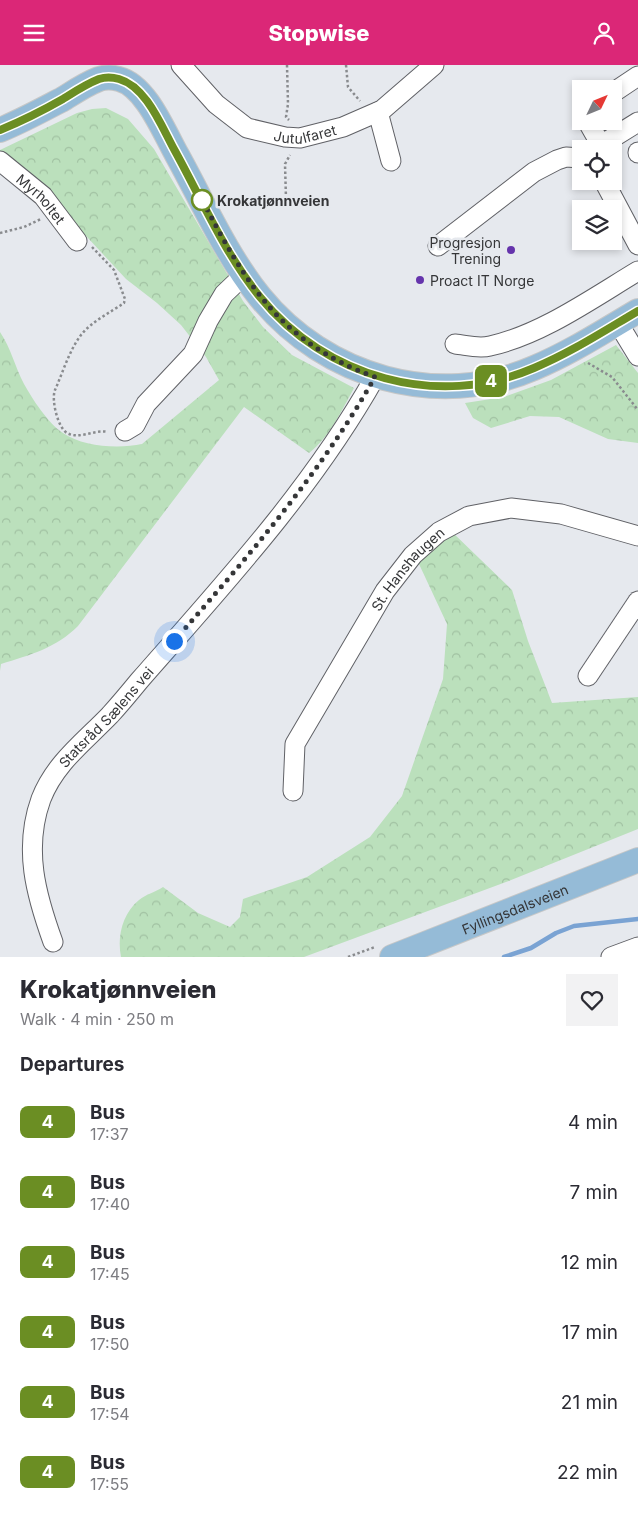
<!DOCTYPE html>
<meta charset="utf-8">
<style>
:root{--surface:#fff;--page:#f2f2f3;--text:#2b2b33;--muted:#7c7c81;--accent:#db2777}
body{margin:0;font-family:Inter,sans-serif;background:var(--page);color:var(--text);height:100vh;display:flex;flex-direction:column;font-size:19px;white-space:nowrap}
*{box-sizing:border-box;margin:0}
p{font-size:16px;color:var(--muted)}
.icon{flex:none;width:28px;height:28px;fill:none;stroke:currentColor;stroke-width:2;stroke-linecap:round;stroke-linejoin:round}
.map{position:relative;height:892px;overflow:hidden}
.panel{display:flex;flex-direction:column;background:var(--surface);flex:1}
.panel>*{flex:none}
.badge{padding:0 10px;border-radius:8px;font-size:18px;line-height:32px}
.needle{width:32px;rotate:47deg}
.controls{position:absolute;left:572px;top:15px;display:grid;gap:10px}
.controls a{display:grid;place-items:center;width:50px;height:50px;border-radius:0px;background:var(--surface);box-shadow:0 2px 8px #0003;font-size:25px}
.you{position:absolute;width:25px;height:25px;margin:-12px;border:4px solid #fff;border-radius:50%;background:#1a73e8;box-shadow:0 0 0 8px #1a73e833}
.map>.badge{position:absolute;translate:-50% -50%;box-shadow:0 0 0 2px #fff}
h2{padding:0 20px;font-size:19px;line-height:45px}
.round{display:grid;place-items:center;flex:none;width:52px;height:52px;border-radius:0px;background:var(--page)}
.summary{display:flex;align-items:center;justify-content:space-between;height:85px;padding:0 20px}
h1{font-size:24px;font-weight:800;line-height:38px}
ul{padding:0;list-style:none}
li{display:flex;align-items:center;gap:15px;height:70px;padding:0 20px}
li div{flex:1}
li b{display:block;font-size:19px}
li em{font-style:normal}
li .badge{min-width:55px;font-weight:700;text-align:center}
header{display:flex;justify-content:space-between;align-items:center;height:65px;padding:0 20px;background:var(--accent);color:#fff;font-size:22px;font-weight:800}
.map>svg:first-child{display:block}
.forest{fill:url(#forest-crowns)}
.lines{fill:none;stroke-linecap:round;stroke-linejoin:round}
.stream{stroke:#7aa3d3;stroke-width:4.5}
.minor-casing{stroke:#606166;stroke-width:21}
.major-casing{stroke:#c6c7c7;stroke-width:26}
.path{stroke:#898b8e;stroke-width:2.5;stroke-dasharray:2.5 2.5;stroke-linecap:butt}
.minor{stroke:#fff;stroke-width:19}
.major{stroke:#95bbd7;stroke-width:24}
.line-casing{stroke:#fff;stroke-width:11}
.line{stroke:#6b8e23;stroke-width:8}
.walk{stroke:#353638;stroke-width:5;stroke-dasharray:0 9}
.stop-dot{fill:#fff;stroke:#6b8e23;stroke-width:2.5}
.poi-dot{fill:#6534ac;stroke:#e6e9ee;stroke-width:2}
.labels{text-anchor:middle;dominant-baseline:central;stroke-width:5;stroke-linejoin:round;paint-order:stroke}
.street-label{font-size:14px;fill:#353638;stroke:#e6e9ee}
.stop-label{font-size:14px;font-weight:bold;fill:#353638;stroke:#e6e9ee;text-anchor:start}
.poi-label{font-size:14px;fill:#353638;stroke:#e6e9ee;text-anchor:end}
</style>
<header><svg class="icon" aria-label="menu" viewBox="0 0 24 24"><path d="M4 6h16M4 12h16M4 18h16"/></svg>Stopwise<svg class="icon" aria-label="person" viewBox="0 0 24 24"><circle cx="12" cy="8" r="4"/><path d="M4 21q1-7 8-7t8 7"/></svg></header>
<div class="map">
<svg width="638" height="892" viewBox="0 0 638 892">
<defs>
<pattern id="forest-crowns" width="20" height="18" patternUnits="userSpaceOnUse" patternTransform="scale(1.25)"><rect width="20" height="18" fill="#bbe0bc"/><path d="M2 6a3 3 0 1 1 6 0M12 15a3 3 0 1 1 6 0" fill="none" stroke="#a1c1a2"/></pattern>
</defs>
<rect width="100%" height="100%" fill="#e6e9ee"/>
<path class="forest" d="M106,43L128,54L154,84L243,236L263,262L292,290L354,323C342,345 329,373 309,388L244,342L78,561C56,583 30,590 1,599L0,606V267C11,283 15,302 24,319C33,335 48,358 63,368C83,382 119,384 142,379L219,315L206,292L181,260L157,238L126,214L62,145L0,88V85L77,48L92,44Z
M616,280L638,308V378L608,374L559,352L530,351L491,363L473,353L465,338L504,332L551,315Z
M450,465L512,525L528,576L552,638L638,632V764L506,817L304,892H121C117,872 122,849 139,835C146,829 156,827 163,822L198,848L230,862L240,852L243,834L307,812L370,772L402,731L443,614L447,559L412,484Z"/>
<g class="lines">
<path class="stream" d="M504,892L531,883L556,868L574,861L638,854"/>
<g class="minor-casing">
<g id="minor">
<path id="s1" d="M181,0L216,39L247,63L285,72L300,73L343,62L382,45L434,0"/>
<path d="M614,27L638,11"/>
<path d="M378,47L391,96"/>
<path d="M592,56L589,59L601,80L638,57"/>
<path d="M638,87V88"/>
<path id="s2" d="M0,96L43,131L77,176"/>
<path d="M604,116L638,180"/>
<path d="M438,181L534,107L557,95L566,92L581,93"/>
<path d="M618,258L638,291"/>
<path d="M455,279C466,280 478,284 490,281C541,270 593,233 638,206"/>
<path d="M125,366L135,360L146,339L193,289L208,256L224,229L244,210"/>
<path d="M588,611L638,536"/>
<path id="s3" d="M293,726L295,679L385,526L413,490L439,467L469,451L511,443L561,449L638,471"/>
<path id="s4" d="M53,877C36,830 23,784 41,734C55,698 84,677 110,650C120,639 130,627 139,616C224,519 312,424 375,312"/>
<path d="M611,892L638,882"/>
</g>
</g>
<g class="major-casing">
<g id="major">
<path d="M0,65C22,56 42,45 63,34C74,27 86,19 99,14C105,12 112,12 119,14C146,21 164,67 177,90C203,137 226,190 260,232C325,312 437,345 534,303C570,288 604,266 638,246"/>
<path id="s5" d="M392,892L638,795"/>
</g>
</g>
<path class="path" d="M287,0L288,39L286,52L289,55
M346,0L348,22L360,36
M286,134L285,99L290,90
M0,168L24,162L41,154
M92,182L114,205L125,234L124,238C111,247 91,257 81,270C69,286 63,307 55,325C51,335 58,363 67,368C80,375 94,364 108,367
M588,298L612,312L638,345
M348,892L375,882"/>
<use href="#minor" class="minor"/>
<use href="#major" class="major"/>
</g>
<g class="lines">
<g class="line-casing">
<path id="line" d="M0,65C22,56 42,46 63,34C74,27 86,19 99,14C105,12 112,12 119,14C147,22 162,63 175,86C202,135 225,189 260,232C325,312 437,345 534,303C570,288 604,266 638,246"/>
</g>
<use href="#line" class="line"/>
<path class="walk" d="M174,576C247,493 320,409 375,312C279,277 246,218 201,133L202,135"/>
</g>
<circle class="stop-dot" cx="202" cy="135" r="10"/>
<g class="poi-dot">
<circle cx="511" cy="185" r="5"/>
<circle cx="420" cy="215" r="5"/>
</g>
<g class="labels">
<g class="street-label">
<text stroke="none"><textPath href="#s1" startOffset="151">Jutulfaret</textPath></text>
<text stroke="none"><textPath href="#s2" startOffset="56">Myrholtet</textPath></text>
<text stroke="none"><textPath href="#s3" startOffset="256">St. Hanshaugen</textPath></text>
<text stroke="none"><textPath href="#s4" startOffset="252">Statsråd Sælens vei</textPath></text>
<text stroke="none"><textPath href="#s5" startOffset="132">Fyllingsdalsveien</textPath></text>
</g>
<g class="stop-label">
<text x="217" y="135">Krokatjønnveien</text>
</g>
<g class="poi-label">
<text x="501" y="177">Progresjon<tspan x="501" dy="16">Trening</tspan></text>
<text x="430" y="215" text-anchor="start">Proact IT Norge</text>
</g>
</g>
</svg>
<div class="controls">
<a><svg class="needle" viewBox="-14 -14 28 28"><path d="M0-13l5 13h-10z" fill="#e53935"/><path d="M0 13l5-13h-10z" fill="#7c7c81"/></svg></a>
<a><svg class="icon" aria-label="locate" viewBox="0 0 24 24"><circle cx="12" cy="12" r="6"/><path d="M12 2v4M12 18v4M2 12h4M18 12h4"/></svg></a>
<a><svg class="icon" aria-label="layers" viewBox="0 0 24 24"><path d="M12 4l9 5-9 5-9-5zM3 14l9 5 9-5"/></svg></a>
</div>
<div class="you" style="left:174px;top:576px"></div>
<b class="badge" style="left:491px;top:316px;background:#6b8e23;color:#fff">4</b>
</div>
<section class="panel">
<div class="summary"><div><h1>Krokatjønnveien</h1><p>Walk · 4 min · 250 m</p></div><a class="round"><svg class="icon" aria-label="heart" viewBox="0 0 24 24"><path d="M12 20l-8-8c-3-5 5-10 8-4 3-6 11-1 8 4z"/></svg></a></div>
<h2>Departures</h2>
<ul>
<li><span class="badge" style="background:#6b8e23;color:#fff">4</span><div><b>Bus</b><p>17:37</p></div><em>4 min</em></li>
<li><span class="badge" style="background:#6b8e23;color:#fff">4</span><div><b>Bus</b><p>17:40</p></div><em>7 min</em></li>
<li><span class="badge" style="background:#6b8e23;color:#fff">4</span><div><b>Bus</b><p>17:45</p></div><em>12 min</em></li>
<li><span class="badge" style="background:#6b8e23;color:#fff">4</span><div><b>Bus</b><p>17:50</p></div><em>17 min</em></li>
<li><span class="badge" style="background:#6b8e23;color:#fff">4</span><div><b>Bus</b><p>17:54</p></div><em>21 min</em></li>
<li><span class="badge" style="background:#6b8e23;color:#fff">4</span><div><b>Bus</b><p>17:55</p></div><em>22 min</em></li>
</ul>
</section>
